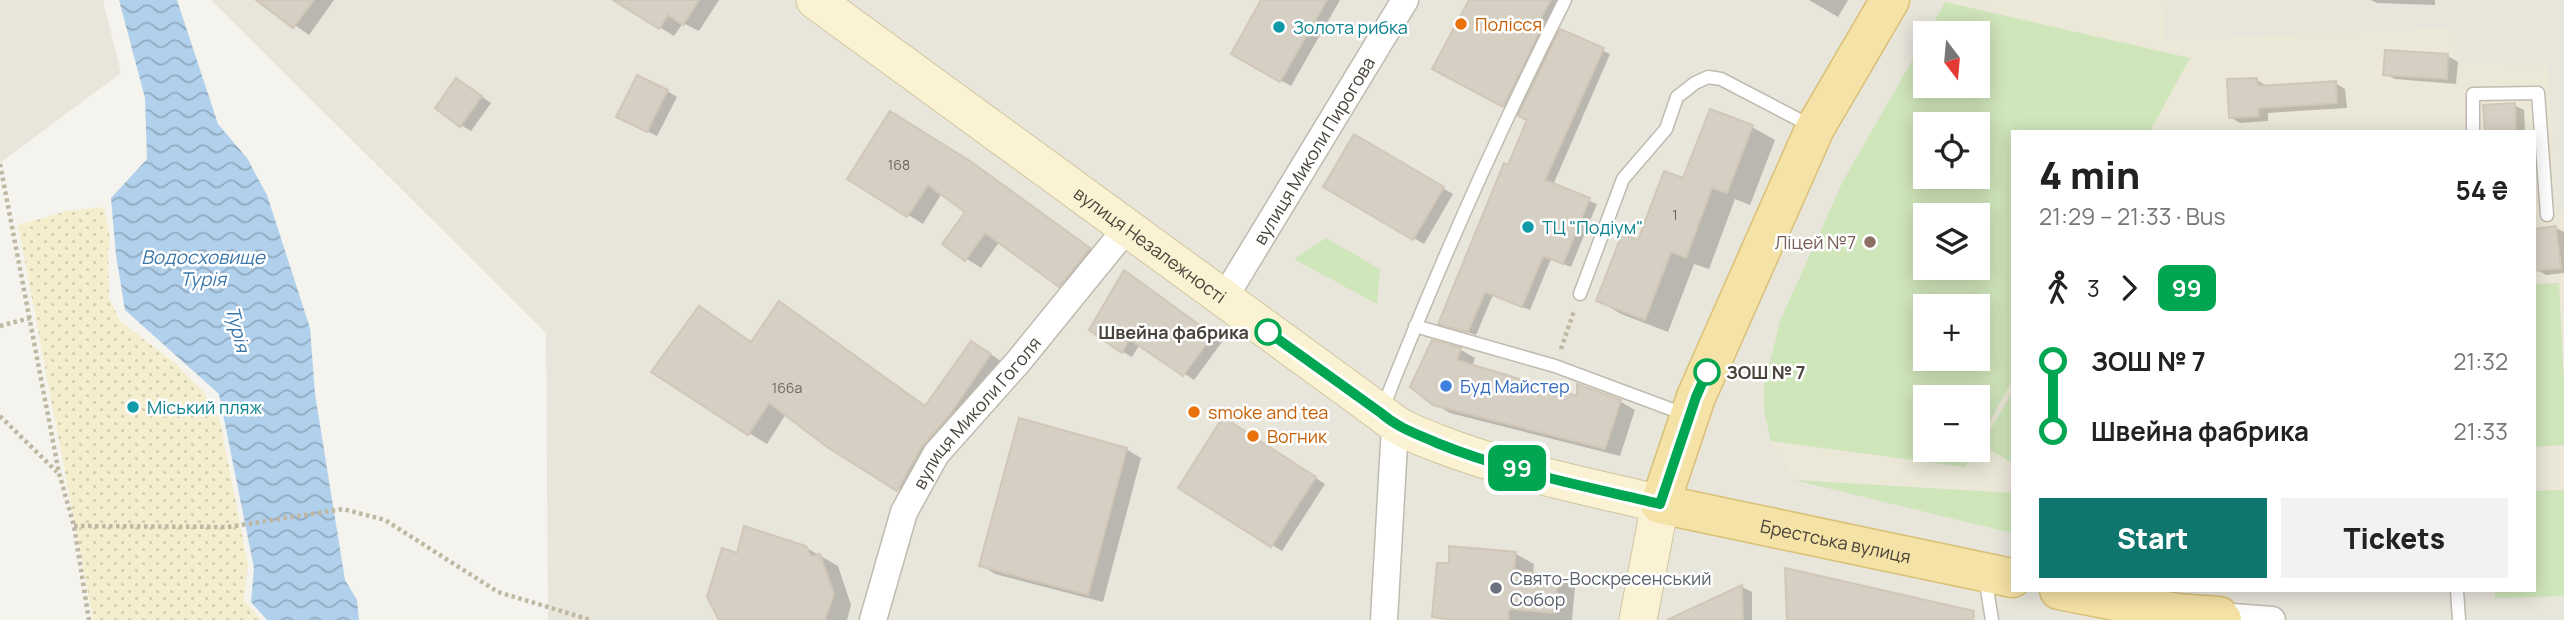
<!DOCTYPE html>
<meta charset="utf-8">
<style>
:root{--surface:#fff;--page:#f2f2f2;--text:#222;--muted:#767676;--accent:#0f766e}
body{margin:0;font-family:Manrope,sans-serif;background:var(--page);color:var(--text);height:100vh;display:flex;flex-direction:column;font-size:26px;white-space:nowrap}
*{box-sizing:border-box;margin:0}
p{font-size:23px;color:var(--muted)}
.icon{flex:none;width:38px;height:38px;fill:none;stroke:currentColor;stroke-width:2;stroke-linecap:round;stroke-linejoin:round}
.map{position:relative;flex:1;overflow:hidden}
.side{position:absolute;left:2011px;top:130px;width:525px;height:462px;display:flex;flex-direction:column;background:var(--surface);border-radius:0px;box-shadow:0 4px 18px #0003}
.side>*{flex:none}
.badge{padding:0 14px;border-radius:10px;font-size:24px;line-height:46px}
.needle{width:46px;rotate:164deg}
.buttons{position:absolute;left:1913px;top:21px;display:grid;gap:14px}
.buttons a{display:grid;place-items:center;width:77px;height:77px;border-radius:0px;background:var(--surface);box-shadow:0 4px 18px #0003;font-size:35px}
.map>.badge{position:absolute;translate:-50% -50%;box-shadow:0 0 0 4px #fff}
.legs{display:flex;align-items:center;gap:10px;height:77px;padding:0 28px;font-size:23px}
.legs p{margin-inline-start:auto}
.summary{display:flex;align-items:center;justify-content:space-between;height:119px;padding:0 28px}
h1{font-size:38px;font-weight:800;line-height:52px}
.button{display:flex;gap:14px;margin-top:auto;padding:14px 28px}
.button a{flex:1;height:80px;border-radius:0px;background:var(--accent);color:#fff;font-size:28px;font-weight:800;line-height:80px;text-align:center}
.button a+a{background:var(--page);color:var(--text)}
ul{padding:0 28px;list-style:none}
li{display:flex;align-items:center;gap:24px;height:70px;font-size:26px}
li i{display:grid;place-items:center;width:10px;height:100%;margin:0 9px;background:currentColor}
li i::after{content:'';width:18px;height:18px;margin:-9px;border:5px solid;border-radius:50%;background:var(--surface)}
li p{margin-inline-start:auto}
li:first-child i{background:linear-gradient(#0000 50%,currentColor 0)}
li:last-child i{background:linear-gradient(currentColor 50%,#0000 0)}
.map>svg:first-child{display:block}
.residential{fill:#e8e5db;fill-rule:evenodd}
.education{fill:#ece8d8;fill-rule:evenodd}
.green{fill:#cfe5ba;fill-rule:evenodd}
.sand{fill:url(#sand-dots)}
.water{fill:url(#water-waves)}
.shadow{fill:#0003}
.building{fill:#d6cfc3;stroke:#d0c7b7;stroke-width:2}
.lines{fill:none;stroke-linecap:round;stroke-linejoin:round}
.service-casing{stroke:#c0bbb0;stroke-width:15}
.minor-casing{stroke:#c0bbb0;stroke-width:29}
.secondary-casing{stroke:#d0c6a1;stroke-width:39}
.primary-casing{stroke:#d9c076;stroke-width:41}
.path{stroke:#c0b7a3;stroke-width:4.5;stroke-dasharray:3.5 3.5;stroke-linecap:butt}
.service{stroke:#fff;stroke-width:12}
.minor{stroke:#fff;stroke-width:26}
.secondary{stroke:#faf2d2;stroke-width:37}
.primary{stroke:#f5e2a6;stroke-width:38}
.line-1-casing{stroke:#fff;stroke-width:16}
.line-1{stroke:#00a651;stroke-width:10}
.food-dot{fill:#e8710a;stroke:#fff;stroke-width:2.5}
.culture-dot{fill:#0f9aa8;stroke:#fff;stroke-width:2.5}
.education-dot{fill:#8d6e63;stroke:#fff;stroke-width:2.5}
.stop-1-dot{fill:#fff;stroke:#00a651;stroke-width:3.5}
.shop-dot{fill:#3f7fe0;stroke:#fff;stroke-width:2.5}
.worship-dot{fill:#6b7280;stroke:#fff;stroke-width:2.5}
.labels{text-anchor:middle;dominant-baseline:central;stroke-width:5;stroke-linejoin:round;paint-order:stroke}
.number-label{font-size:14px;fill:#6c675d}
.food-label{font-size:18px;fill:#c56008;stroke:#fff;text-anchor:start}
.culture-label{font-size:18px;fill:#0d838f;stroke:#fff;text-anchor:start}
.street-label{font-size:18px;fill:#49443b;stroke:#fff}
.education-label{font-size:18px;fill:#785e54;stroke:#fff;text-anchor:end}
.stop-label{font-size:18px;font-weight:bold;fill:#49443b;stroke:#fff;text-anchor:end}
.shop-label{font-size:18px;fill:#366cbe;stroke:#fff;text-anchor:start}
.worship-label{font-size:18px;fill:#5b616d;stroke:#fff;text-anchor:start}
.water-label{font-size:19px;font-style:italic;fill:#3d78ac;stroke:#fff}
</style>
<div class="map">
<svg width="2564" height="620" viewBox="0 0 2564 620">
<defs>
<pattern id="sand-dots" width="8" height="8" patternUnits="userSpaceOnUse" patternTransform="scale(1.75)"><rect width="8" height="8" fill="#f4eece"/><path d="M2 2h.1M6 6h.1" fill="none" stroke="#d3cdb2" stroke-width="1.8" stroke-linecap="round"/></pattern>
<pattern id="water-waves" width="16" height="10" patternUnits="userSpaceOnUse" patternTransform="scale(1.75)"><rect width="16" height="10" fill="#b0d0eb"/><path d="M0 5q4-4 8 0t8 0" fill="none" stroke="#91aac0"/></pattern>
</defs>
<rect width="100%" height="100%" fill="#f5f3ed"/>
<path class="residential" d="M0,0H103L121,73L0,163Z
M211,0H2564V620H548L546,333ZM1925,33H1978V86H1925ZM1925,124H1978V177H1925ZM2012,131H2534V590H2012ZM1925,215H1978V268H1925ZM1925,306H1978V359H1925ZM1925,397H1978V450H1925Z"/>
<path class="education" d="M1947,0H2166L2165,40L2454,28V63L2548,65L2557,211L2564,216V387L2559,283L2534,284V131H2012V493L1794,480L1771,441L1764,411V386L1780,321L1843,181L1925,38V86H1978V33H1928ZM1925,124H1978V177H1925ZM1925,215H1978V268H1925ZM1925,306H1978V359H1925ZM1925,397H1978V450H1925Z
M2564,445V490L2534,491V447Z"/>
<path class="green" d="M1945,2L2190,58L2150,131H2012V380L1978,444V397H1925V450H1974L1965,467L1771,441L1764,411V386L1780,321L1843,181L1925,38V86H1978V33H1928ZM1978,124V177H1925V124ZM1925,215H1978V268H1925ZM1925,306H1978V359H1925Z
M1326,238L1380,269L1377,304L1294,259Z
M2559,283L2564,387V445L2534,447V284Z
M2012,392V463L1982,445Z
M1794,480L2012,493V533Z
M2564,490V596L2495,598V590H2534V491Z"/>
<path class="sand" d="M104,207L110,238L108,250L109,298L120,321L176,364L204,392L220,421L248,565L244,600L261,620H93L18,225L67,211Z"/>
<path class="water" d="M119,0H177L218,124L247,158L267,195L310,328L315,394L345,580L357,600L359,620H267L251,602L254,568L219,394L125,310L116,255L111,198L147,159L145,98Z"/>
<path class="shadow" d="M259,0H334L309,35Z
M639,0H719L699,31L683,23L674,36L632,10Z
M1263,0H1340L1291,86L1233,53Z
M1471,0H1570L1554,29L1610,54L1553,185L1597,204L1571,267L1551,259L1530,310L1493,295L1476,335L1441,323L1529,120L1449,76Z
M1809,0H1848L1838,17Z
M2371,0H2435V5L2377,3Z
M2448,56L2458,62L2456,84L2395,79L2385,74Z
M2257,80L2267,86L2335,83L2345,89L2347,108L2268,113V121L2240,123L2230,117Z
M466,86L491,103L471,131L461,125Z
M667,91L677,97L657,136L629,122Z
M2514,105L2524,110L2525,131H2486L2485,106Z
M1752,127L1775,140L1750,205L1735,199L1709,269L1694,264L1668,332L1621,314L1598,300L1684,180Z
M1354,137L1453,194L1424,244L1325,187Z
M984,172L1103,258L1074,294L1000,241L981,268L944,244L967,211L942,193L923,224L849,178Z
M2556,228L2564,232V273L2546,275L2536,269L2534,230Z
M1134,278L1222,342L1194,380L1140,344L1132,357L1123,352Z
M780,303L798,314L926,407L989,353L1008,366L916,500L786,414L767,444L749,433L699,308L752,343Z
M1433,342L1461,350L1475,358L1472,367L1578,398L1579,387L1621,402L1635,410L1620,456L1450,413L1434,404Z
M1233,425L1325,484L1282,551L1180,487Z
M1126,449L1141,458L1103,602L995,574L981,565Z
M805,547L838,566L851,605L847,620H721L738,555Z
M1516,554L1534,564L1533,575L1557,577L1575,587L1572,620H1450L1446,618Z
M1742,587L1752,592V620H1689Z"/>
<path class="building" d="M256,0H314L293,28Z
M613,0H699L683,25L668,15L659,29Z
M1261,0H1327L1280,82L1231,54Z
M1469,0H1551L1540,20L1544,22L1503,107L1432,69Z
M1560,29L1604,48L1545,180L1590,198L1563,264L1543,256L1522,307L1485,292L1468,332L1438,324L1504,163L1508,165L1527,120L1518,116Z
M2385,50L2448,54L2447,79L2383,75Z
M637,75L668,90L647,132L616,117Z
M456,78L482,96L460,127L435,108Z
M2257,78L2258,86L2336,81L2337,103L2258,108L2259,116L2229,118L2227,79Z
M2515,103L2516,131H2485L2483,105Z
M1710,109L1753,125L1727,193L1712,188L1686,258L1671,252L1645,320L1596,301L1622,234L1638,240L1664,171L1683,178Z
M890,111L970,161L1090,248L1059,287L985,233L965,261L942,244L965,212L928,185L907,217L847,179Z
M1354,134L1444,187L1413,240L1323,187Z
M2556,226L2561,268L2534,271V229Z
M1124,270L1213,335L1183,376L1129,339L1122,353L1089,330Z
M779,301L925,406L971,341L991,354L948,417L922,446L897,491L827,447L769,403L748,435L651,372L699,306L751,342Z
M1432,340L1461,348L1457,360L1577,396V384L1621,400L1605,449L1433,405L1410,387Z
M1223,417L1316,477L1271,547L1178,488Z
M1019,418L1127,448L1088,595L979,566Z
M744,526L806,546L811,556L820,554L834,594L825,620H719L707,597L722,548L737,553Z
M1449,546L1516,552L1514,571L1558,575L1554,613L1509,609L1508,620H1452L1432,617L1437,563H1449Z
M1785,568L1974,611L1973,620H1787Z
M1742,585L1743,620H1667Z"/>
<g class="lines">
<g class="service-casing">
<path id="service" d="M2473,131V94L2538,93L2547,215
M1580,294L1623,179L1666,129L1677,97L1695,83L1708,77L1721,79L1811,126
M1415,326L1555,366L1684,414
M1382,410C1437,270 1497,134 1565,0
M1985,577L1992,620
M2457,590L2459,620"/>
</g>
<g class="minor-casing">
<g id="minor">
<path id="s1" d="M1223,300L1405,0"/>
<path d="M2219,616L2272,620"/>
<path id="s2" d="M873,620L904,512L936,454L1018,362L1126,229"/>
<path d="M1384,620L1395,426"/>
</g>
</g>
<g class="secondary-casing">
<g id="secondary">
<path id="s3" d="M815,0L1381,413C1398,428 1416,435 1437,443C1508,471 1586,486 1660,504L1638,620"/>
</g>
</g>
<g class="primary-casing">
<g id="primary">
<path id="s4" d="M1890,0L1815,128L1696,397L1660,504L2012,578"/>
<path d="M2059,590L2176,613L2219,616L2222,620"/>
</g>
</g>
<path class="path" d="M0,164L59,473L74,526L89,620
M0,326L30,318
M1561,349L1574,311
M0,416L57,472
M74,526L228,527L343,509L385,520L498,592L591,620"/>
<use href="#service" class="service"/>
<use href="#minor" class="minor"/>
<use href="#secondary" class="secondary"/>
<use href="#primary" class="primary"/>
</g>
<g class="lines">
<g class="line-1-casing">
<path id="line-1" d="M1268,332L1381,413C1398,428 1417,434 1437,443C1508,472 1586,486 1660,504L1696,397L1707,372"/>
</g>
<use href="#line-1" class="line-1"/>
</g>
<g class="food-dot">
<circle cx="1461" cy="24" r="7"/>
<circle cx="1194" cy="412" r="7"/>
<circle cx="1253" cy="436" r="7"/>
</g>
<g class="culture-dot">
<circle cx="1279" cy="27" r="7"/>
<circle cx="1528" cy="227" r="7"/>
<circle cx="133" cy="407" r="7"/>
</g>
<circle class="education-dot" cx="1870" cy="242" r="7"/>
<g class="stop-1-dot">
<circle cx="1268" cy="332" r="12"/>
<circle cx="1707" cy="372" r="12"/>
</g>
<circle class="shop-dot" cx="1446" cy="386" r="7"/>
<circle class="worship-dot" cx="1496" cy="588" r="7"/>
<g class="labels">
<g class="number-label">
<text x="899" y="164">168</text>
<text x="1675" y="214">1</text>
<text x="787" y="387">166а</text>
</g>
<g class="food-label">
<text x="1475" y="24">Полісся</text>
<text x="1208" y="412">smoke and tea</text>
<text x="1267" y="436">Вогник</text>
</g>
<g class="culture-label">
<text x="1293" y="27">Золота рибка</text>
<text x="1542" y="227">ТЦ "Подіум"</text>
<text x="147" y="407">Міський пляж</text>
</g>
<g class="street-label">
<text stroke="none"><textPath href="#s1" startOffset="175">вулиця Миколи Пирогова</textPath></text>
<text stroke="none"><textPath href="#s3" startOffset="415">вулиця Незалежності</textPath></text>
<text stroke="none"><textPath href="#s2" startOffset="236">вулиця Миколи Гоголя</textPath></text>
<text stroke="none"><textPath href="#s4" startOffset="735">Брестська вулиця</textPath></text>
</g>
<g class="education-label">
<text x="1856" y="242">Ліцей №7</text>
</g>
<g class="stop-label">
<text x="1249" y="332">Швейна фабрика</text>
<text x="1726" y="372" text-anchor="start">ЗОШ № 7</text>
</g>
<g class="shop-label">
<text x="1460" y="386">Буд Майстер</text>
</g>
<g class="worship-label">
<text x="1510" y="578">Свято-Воскресенський<tspan x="1510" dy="21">Собор</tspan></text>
</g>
<g class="water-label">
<text x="203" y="257">Водосховище<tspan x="203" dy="22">Турія</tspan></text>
<text transform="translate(238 329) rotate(76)">Турія</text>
</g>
</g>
</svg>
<div class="buttons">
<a><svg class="needle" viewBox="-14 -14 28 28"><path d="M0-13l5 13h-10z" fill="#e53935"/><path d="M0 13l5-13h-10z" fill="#767676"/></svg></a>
<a><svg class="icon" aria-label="locate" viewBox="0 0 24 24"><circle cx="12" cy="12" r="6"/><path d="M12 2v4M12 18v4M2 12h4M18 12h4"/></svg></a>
<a><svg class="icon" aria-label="layers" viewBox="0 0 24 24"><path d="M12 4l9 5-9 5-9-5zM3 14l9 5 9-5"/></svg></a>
<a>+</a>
<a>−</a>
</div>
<b class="badge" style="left:1517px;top:468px;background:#00a651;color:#fff">99</b>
<section class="side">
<div class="summary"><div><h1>4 min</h1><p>21:29 – 21:33 · Bus</p></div><b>54 ₴</b></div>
<div class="legs"><svg class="icon" aria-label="walk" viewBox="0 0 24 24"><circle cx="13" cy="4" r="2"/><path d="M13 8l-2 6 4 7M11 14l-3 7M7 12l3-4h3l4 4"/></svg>3<svg class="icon" aria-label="forward" viewBox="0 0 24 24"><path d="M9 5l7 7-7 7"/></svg><b class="badge" style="background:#00a651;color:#fff">99</b></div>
<ul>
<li><i style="color:#00a651"></i><b>ЗОШ № 7</b><p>21:32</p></li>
<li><i style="color:#00a651"></i><b>Швейна фабрика</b><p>21:33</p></li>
</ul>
<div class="button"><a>Start</a><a>Tickets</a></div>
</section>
</div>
